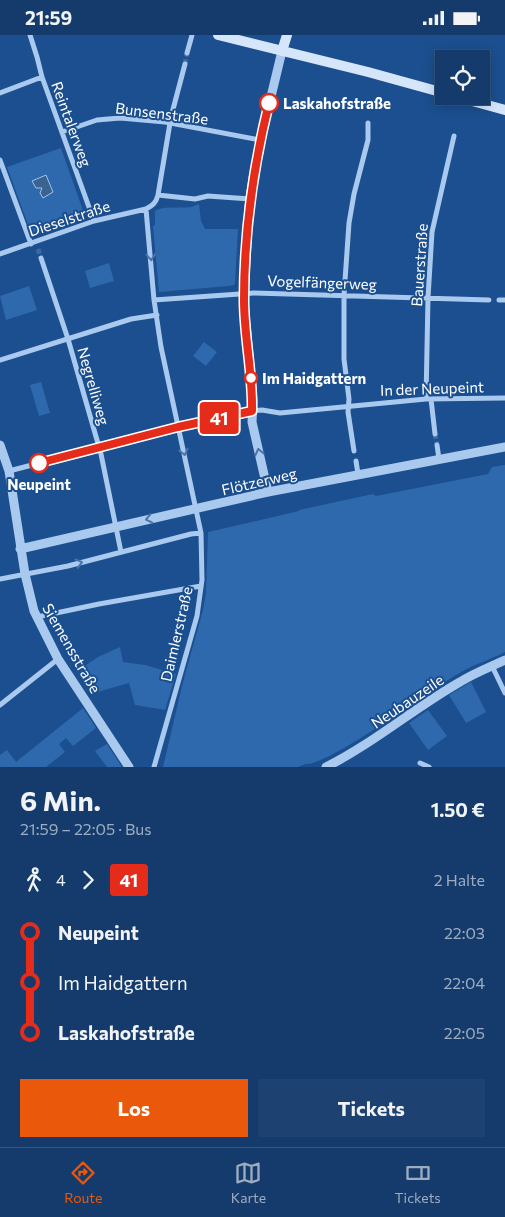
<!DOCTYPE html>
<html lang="de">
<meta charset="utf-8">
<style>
:root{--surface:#143b6b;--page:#1d4271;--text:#f1f3f6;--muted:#9dadc1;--line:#33557e;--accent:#ea580c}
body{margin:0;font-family:Commissioner,sans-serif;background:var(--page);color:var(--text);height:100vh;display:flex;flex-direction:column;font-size:19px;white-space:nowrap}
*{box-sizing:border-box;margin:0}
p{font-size:16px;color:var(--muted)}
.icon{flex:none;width:28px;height:28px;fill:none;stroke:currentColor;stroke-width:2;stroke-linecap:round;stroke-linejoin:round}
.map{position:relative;height:732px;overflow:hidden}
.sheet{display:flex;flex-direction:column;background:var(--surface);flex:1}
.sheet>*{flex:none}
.badge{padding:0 10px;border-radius:4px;font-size:18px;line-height:32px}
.tools{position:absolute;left:435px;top:15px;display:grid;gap:10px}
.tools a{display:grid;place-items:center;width:55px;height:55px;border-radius:0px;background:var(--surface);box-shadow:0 2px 12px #0003,0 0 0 1px var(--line);font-size:25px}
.map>.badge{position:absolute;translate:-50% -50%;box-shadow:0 0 0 2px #fff}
.legs{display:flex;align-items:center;gap:8px;height:55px;padding:0 20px;font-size:16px}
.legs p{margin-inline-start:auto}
.headline{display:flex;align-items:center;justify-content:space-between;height:85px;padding:0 20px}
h1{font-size:28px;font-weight:700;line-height:38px}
.primary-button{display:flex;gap:10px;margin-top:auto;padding:10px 20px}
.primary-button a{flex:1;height:58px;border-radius:0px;background:var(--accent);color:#fff;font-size:20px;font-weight:700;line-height:58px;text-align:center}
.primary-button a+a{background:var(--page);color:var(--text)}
ul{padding:0 20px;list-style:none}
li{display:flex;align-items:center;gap:18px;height:50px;font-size:19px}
li i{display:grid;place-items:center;width:8px;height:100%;margin:0 6px;background:currentColor}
li i::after{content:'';width:12px;height:12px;margin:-6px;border:4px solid;border-radius:50%;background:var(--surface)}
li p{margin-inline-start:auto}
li:first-child i{background:linear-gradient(#0000 50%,currentColor 0)}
li:last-child i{background:linear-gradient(currentColor 50%,#0000 0)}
.status{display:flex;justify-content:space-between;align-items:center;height:35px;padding:0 25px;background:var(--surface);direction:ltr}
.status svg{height:14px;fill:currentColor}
.tabs{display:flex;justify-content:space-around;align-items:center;height:70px;border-top:1px solid var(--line);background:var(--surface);font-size:14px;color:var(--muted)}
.tabs a{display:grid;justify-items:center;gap:2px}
.tabs .selected{color:var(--accent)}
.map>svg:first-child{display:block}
.green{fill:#2e69ad}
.water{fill:#3c6290;stroke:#9cc4f0}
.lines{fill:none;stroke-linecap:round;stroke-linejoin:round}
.minor-tunnel{stroke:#3d69a0;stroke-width:5;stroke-dasharray:5 2.5;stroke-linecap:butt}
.minor{stroke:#a9c9ee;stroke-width:5}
.tertiary{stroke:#a9c9ee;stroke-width:9}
.secondary{stroke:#d6e6fa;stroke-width:10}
.oneway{stroke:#4674ac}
.line-1-casing{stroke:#fff;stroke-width:11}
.line-1{stroke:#e52c1a;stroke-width:8}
.stop-1-dot{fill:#fff;stroke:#e52c1a;stroke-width:2.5}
.labels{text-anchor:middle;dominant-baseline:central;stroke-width:4;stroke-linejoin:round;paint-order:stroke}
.stop-label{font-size:15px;font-weight:bold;fill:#fff;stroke:#1b4f8f;text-anchor:start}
.street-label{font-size:15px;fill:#fff;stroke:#1b4f8f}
</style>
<div class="status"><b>21:59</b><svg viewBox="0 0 49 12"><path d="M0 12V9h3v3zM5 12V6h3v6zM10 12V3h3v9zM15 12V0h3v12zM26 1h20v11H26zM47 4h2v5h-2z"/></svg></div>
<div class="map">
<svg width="505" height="732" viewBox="0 0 505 732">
<rect width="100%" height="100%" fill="#1b4f8f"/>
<path class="green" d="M61,113L85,181L84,184L34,201L31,198L7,132Z
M199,169L201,186L205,194H238L235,248L234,250L229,251L159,257L153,191L155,190V176C166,168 185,177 199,169Z
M109,228L114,246L90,253L85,236Z
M29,251L37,275L6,285L0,261Z
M204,307L217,317L206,331L193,321Z
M41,347L50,378L39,381L30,350Z
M505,430V617C489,625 472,630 456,640C432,654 327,732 305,729L298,732H163L182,651L203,575L206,558L208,497L299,476V475L373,459L376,461L488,439L492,432Z
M120,612L123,627L145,630L176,639L165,675L135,670L129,648L94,658L79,635L98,622Z
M471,647L486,677L466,688L449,660Z
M83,673L96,693L73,711L66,703L59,709L65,717L46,732H0V720L7,715L16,727Z
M428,675L447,701L428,715L409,688Z
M107,709L122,732H107L95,716Z"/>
<path class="water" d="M46,140L53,157L43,163L40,158L42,153H36L32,146Z"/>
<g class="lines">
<path class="minor-tunnel" d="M185,29L187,18
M38,214L41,223
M435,399L437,410"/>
<path class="minor" d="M30,0L37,22L42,42L94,186
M187,18L192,0
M0,58L42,42
M62,97L97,85L120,83L165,87L260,105
M0,125L31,209
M158,160L195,164L208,161L250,164
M146,174L154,265L161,312L201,498L202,545L197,581L154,732
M0,219L94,186L146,174C153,170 156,168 158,160L171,82L185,29
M41,223L68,304L101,419L121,517
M154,265L254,258L489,265
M499,265H505
M0,325L131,284L157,280
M426,364L428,263L432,197L454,101
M431,364L435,399
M437,410L439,424
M354,416L348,377L349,364L344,324V260L349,188L354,159L368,105V88
M356,426L358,439
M9,436L178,392L252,376L262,375L280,378L426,364L505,363
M0,544L68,531L191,499L201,498
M37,582L99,569L201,551
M492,631L505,658
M0,670L58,624
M420,728L429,732"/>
<path class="tertiary" d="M0,410L9,436L25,539L34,576L58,624L129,732
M268,457L252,387L253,366L244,266L249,171L253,143L262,99L282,16
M20,514L268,457L505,412
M326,732C374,708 414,673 460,647C474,638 490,632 505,625"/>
<path class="secondary" d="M218,0L368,37L444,58
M282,16L287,0
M454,61L505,75"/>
</g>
<defs><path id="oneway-chevron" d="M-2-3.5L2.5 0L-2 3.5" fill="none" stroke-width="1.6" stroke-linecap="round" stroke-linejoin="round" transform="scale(1.25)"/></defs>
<g class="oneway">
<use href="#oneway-chevron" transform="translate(151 222) rotate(85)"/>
<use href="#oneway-chevron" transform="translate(184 417) rotate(77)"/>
<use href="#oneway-chevron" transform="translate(259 417) rotate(-103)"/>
<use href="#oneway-chevron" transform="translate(149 484) rotate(167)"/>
<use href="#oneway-chevron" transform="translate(79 528) rotate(-15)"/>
</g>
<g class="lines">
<g class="line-1-casing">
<path id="line-1" d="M39,428L178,392L252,376C253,339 244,302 244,265C244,198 253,133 269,68"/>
</g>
<use href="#line-1" class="line-1"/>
</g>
<g class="stop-1-dot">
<circle cx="269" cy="68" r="9"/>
<circle cx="251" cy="343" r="6"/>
<circle cx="39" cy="428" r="9"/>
</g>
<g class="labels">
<g class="stop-label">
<text x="283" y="68">Laskahofstraße</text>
<text x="262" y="343">Im Haidgattern</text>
<text x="39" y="449" text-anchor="middle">Neupeint</text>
</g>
<g class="street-label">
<text transform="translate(162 78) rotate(7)">Bunsenstraße</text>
<text transform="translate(72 89) rotate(70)">Reintalerweg</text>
<text transform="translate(69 183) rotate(-18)">Dieselstraße</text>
<text transform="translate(419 230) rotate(-86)">Bauerstraße</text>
<text transform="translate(322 247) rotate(2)">Vogelfängerweg</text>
<text transform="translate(94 351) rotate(74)">Negrelliweg</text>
<text transform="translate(432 353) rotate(-2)">In der Neupeint</text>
<text transform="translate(259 446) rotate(-13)">Flötzerweg</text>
<text transform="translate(176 599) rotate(-77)">Daimlerstraße</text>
<text transform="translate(72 613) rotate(60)">Siemensstraße</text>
<text transform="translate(407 666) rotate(-34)">Neubauzeile</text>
</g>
</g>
</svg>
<div class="tools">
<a><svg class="icon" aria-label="locate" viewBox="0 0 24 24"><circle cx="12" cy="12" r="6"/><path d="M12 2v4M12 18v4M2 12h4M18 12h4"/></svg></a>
</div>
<b class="badge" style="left:219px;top:383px;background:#e52c1a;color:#fff">41</b>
</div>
<section class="sheet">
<div class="headline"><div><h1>6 Min.</h1><p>21:59 – 22:05 · Bus</p></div><b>1.50 €</b></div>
<div class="legs"><svg class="icon" aria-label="walk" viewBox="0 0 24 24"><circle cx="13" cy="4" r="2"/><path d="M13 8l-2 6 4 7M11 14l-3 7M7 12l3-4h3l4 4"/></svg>4<svg class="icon" aria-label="forward" viewBox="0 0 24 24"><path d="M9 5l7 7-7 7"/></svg><b class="badge" style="background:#e52c1a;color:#fff">41</b><p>2 Halte</p></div>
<ul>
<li><i style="color:#e52c1a"></i><b>Neupeint</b><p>22:03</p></li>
<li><i style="color:#e52c1a"></i><span>Im Haidgattern</span><p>22:04</p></li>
<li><i style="color:#e52c1a"></i><b>Laskahofstraße</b><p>22:05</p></li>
</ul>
<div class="primary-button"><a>Los</a><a>Tickets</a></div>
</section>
<nav class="tabs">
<a class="selected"><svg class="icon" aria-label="directions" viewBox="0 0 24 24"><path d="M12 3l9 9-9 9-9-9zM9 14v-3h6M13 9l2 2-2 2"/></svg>Route</a>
<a><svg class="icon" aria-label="map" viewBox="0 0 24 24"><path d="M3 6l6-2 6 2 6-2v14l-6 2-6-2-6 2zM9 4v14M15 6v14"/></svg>Karte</a>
<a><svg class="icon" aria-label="tickets" viewBox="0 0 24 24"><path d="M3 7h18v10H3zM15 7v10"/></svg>Tickets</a>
</nav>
